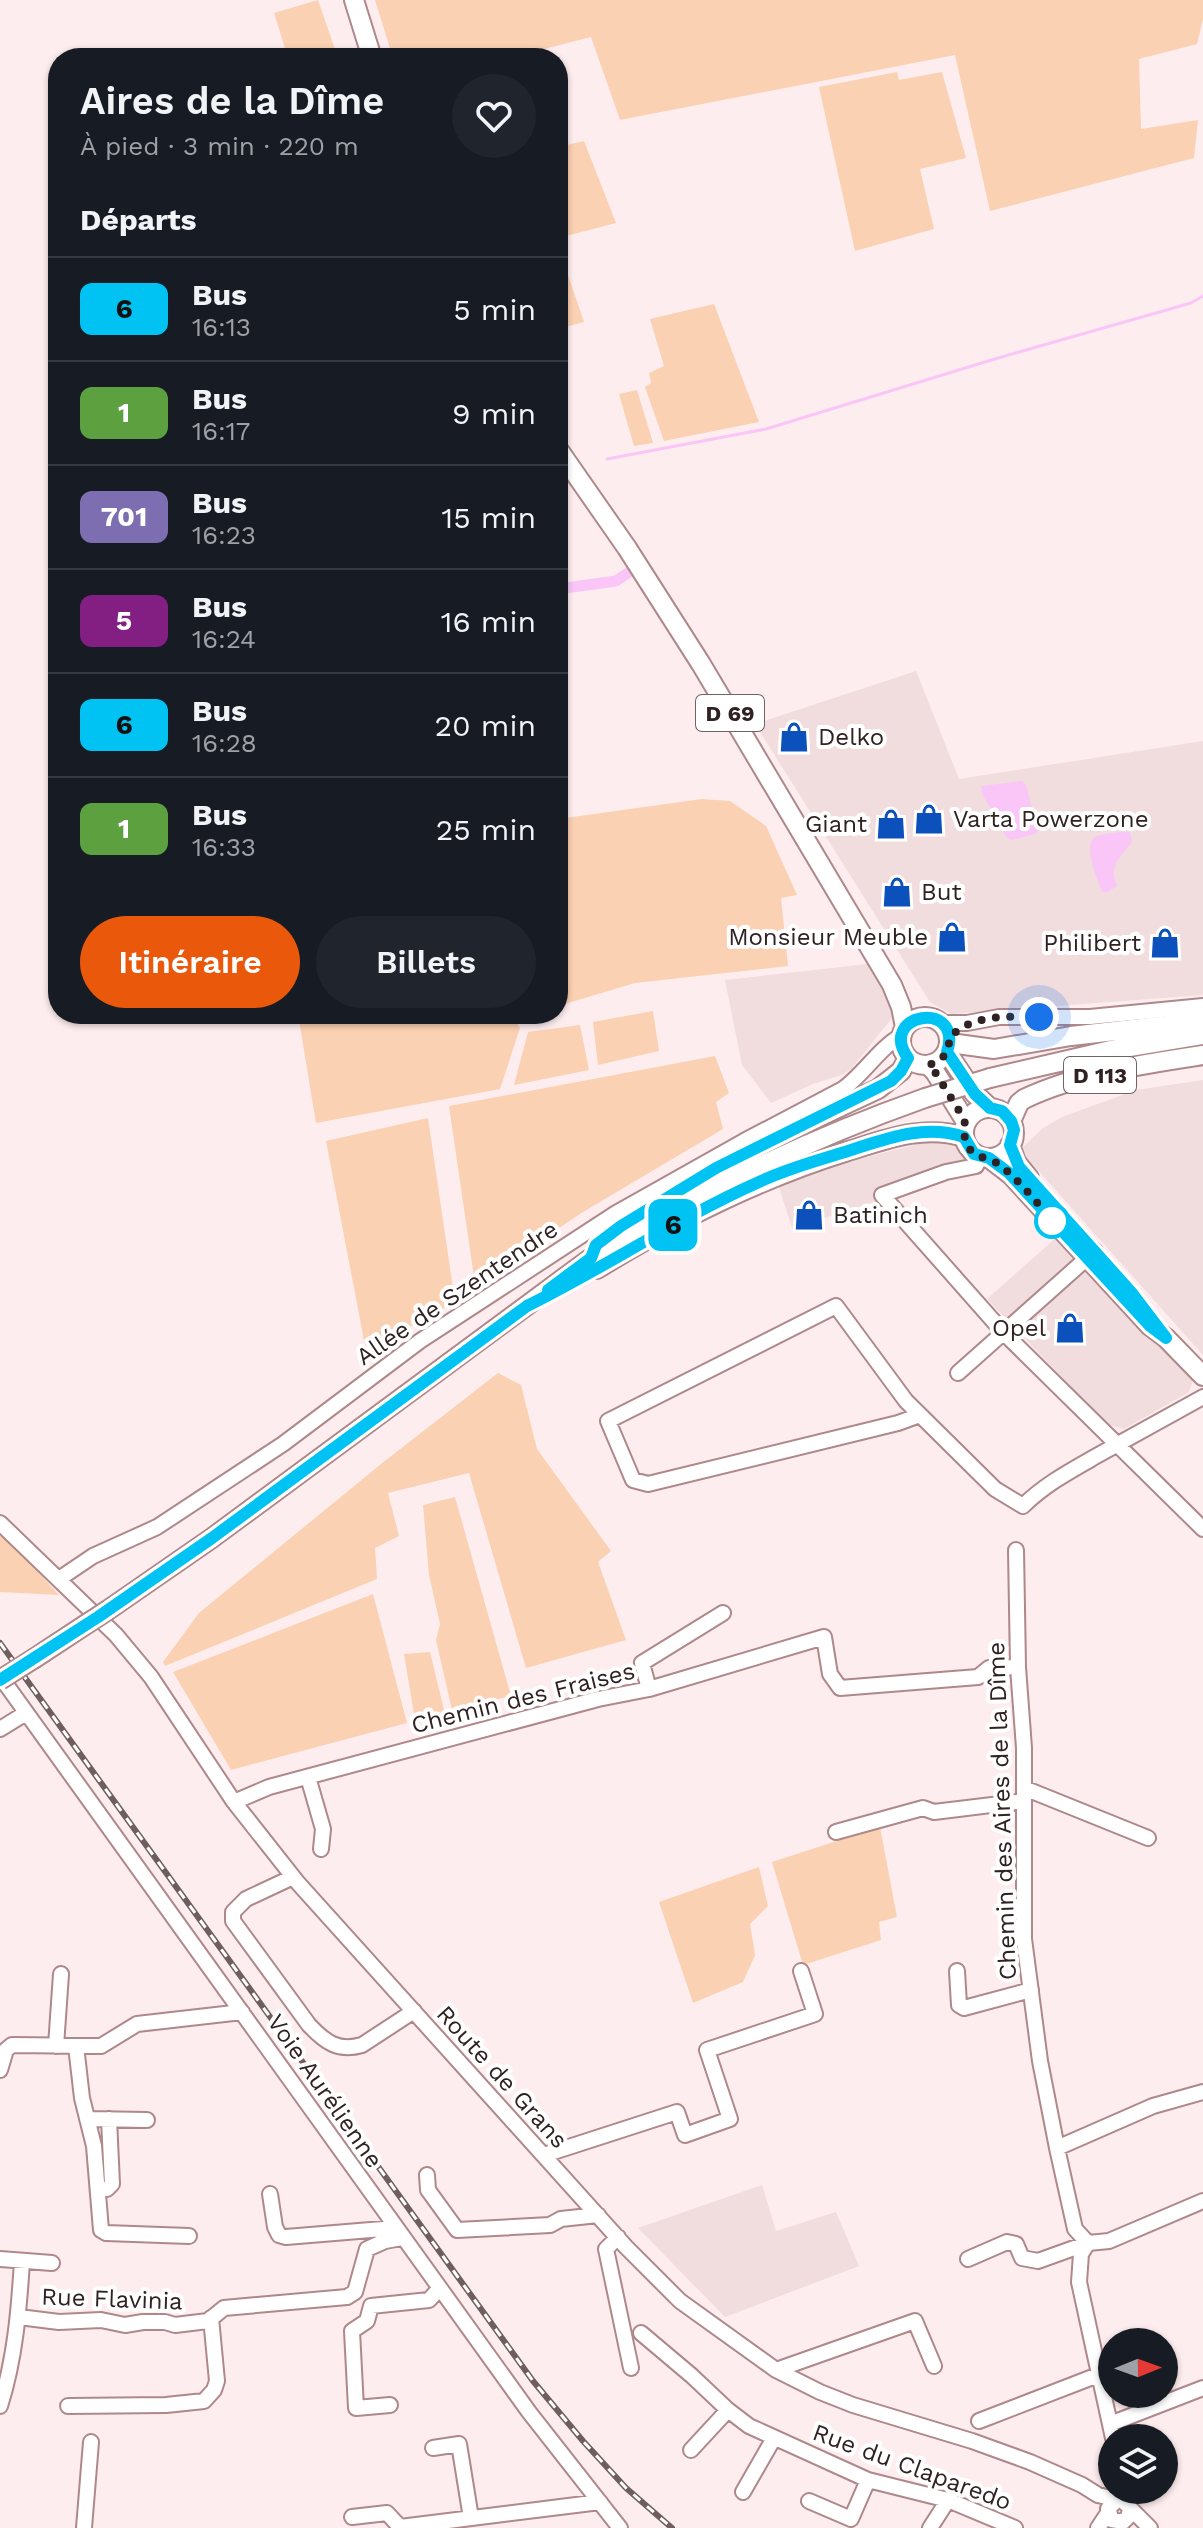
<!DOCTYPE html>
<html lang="fr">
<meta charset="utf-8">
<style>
:root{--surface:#171b24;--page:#20242c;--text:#f1f3f6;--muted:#9ea1a6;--line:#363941;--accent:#ea580c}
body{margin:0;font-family:"Work Sans",sans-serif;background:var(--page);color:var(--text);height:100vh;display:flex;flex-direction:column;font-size:30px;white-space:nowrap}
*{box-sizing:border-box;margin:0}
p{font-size:26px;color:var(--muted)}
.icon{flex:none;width:44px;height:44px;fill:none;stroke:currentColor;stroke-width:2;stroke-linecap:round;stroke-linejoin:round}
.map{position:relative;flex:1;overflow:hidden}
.side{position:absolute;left:48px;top:48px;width:520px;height:976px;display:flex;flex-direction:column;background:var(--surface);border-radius:32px;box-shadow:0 2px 6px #0004}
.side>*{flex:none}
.badge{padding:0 16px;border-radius:12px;font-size:28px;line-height:52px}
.needle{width:52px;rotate:89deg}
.tools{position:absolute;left:1098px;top:2328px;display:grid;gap:16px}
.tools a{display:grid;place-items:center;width:80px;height:80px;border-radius:50%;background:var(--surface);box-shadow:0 2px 6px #0004;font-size:40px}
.you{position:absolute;width:40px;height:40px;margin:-20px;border:6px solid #fff;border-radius:50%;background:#1a73e8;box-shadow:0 0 0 12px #1a73e833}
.map>.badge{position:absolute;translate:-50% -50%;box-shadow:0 0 0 4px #fff}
h2{padding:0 32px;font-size:30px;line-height:72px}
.round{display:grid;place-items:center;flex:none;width:84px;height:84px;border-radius:42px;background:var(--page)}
.overview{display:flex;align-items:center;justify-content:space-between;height:136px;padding:0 32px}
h1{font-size:38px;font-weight:600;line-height:60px}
.button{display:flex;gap:16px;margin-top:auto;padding:16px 32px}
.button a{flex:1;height:92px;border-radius:48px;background:var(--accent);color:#fff;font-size:32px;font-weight:600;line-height:92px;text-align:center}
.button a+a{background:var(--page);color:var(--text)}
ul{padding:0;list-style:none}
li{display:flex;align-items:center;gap:24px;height:104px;padding:0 32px;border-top:2px solid var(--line)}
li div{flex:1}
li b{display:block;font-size:30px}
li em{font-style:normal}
li .badge{min-width:88px;font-weight:700;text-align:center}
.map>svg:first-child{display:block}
.built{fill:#f1dcde}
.green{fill:#fbd1b3}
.water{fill:#f9c6f7}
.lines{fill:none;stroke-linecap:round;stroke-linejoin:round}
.stream{stroke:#f9c6f7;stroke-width:3}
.canal{stroke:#f9c6f7;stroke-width:11}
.minor-casing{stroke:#ae888b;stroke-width:18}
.major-casing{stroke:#ae888b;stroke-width:22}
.minor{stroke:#fff;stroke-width:14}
.major{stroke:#fff;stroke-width:18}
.rail-casing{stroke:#6e5e5f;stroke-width:6}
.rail{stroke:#fff;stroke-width:3;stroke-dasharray:9;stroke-linecap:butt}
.major-bridge-casing{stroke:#ae888b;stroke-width:22;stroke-linecap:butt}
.major-bridge{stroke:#fff;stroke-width:18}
.line-casing{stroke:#fff;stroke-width:18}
.line{stroke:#00c3f4;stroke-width:12}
.walk{stroke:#302122;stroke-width:8;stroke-dasharray:0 14.4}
.stop-dot{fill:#fff;stroke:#00c3f4;stroke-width:4}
.labels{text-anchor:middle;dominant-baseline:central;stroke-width:8;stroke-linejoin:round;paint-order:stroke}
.shield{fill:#fff;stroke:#6e6464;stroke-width:2}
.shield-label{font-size:22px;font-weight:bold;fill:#302122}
.poi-label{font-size:24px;fill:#302122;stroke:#fff;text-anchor:start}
.street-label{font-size:24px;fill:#302122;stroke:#fff}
</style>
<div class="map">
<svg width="1203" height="2528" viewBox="0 0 1203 2528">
<rect width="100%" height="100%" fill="#feedee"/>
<path class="built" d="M916,671L959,779L1203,741V995L951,1014L930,1002L755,724Z
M868,964L890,1004L892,1018L851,1069L842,1075L813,1084L771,1103L742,1065L725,980Z
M1203,1080V1355L1020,1150L1043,1128L1062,1117L1136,1090Z
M947,1137L965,1156L961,1175L792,1228L778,1184L810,1171Z
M1057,1237L1193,1380L1189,1392L1124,1429L1107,1424L987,1299Z
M762,2185L776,2231L836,2212L859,2266L725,2317L638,2228Z"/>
<path class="green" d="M318,0L338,58H288L274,13Z
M375,0H1203V19L1197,44L1139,59L1141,129L1198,120L1194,158L990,211L955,55L620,120L591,37L509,58H393Z
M897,72L899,80L942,72L966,158L920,169L934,229L855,251L819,87Z
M584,141L616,223L558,238V147Z
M558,245L584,322L558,329Z
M714,304L759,422L664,441L645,387L651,383L649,373L664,366L650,319Z
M637,390L653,443L634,446L619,394Z
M702,799L730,801L766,826L797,895L781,898L788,966L635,983L558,1006V819Z
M653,1011L659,1051L598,1065L593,1022Z
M298,1014H511L520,1028L500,1089L316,1123Z
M580,1025L589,1070L514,1085L528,1032Z
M715,1056L729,1093L716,1102L723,1129L583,1212L475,1284L449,1106Z
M428,1118L455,1302L366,1351L326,1141Z
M498,1373L521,1385L537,1449L611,1551L598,1562L626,1640L526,1668L469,1473L388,1493L399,1536L375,1548L377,1579L165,1666L163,1662L199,1613L381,1464Z
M455,1497L511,1696L452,1710L436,1640L440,1624L429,1575L423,1505Z
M0,1531L3,1534L59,1595L0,1592Z
M373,1594L407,1723L231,1770L173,1672Z
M430,1652L445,1714L415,1720L404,1654Z
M880,1827L897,1917L879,1922L881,1940L803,1965L772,1862Z
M759,1867L768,1906L750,1924L755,1955L743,1982L693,2003L659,1902Z"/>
<path class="water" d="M1022,781L1026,785L1038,831L1035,834L1011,840L1007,838L981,792L982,786Z
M1127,831L1130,833L1132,842C1120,858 1108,865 1117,886L1106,893L1102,892C1098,880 1082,844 1095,837C1103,833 1118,833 1127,831Z"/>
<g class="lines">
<path class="stream" d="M607,459L766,429L998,358L1191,303L1203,296"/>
<path class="canal" d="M558,589L616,581L628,573"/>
<g class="minor-casing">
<path id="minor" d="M941,1023H967L999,1017H1090L1203,1006
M980,1157L976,1166L946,1172L882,1195L1004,1333L1203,1529
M958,1373L1095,1251
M920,1415L898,1423L648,1484L633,1480L608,1421L836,1306L906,1401L995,1489L1023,1506C1045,1484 1072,1470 1100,1454C1134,1435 1168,1416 1203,1397
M0,1523L116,1635L151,1677L234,1802L298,1883L626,2247L680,2301L776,2370L820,2392L853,2405L972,2441L1030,2462L1082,2485L1098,2495L1123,2501L1150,2528
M1016,1550L1018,1667L1024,1748V1939L1040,2061L1057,2148L1075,2229L1088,2243L1081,2254L1079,2282L1113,2438
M59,1579L93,1556L157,1527L283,1444L420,1341L616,1213L744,1141L843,1089C864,1074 879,1048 902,1035
M0,1676L529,2412L620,2528
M649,1689L642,1663L723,1613
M0,1729L26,1713
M308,1777L323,1829L321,1849
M1024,1788L1148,1838
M234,1802L269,1787L598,1699L649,1689L824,1637L830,1674L840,1688L978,1677L989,1668L1018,1667
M836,1832L923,1808L934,1812L1024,1801
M293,1877L246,1899L233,1912V1921L309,2025C325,2042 338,2052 362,2045L414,2011
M957,1971L959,2005L964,2008L1031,1990
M56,2046L61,1974
M76,2046L82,2098L94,2146L101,2230L106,2233L189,2236
M0,2070L6,2050L12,2045L101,2046L137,2024L242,2012
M87,2119L147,2120
M1057,2148L1153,2106L1203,2092
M544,2155L677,2112L685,2135L730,2119L707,2050L815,2014L801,1971
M427,2175L428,2190L457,2230L550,2225L561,2219L598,2215
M99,2189H107L112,2184L109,2119
M270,2194L275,2227L279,2235L286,2237L395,2228
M618,2237L606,2249L631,2368
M0,2259L52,2263
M968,2259L1007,2242L1016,2244L1022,2258L1038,2261L1088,2243L1109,2241L1203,2201
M19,2317L59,2322L101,2320L125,2325L143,2322H165L175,2325L208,2321L224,2308L347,2297L355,2292L367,2249L385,2241L402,2238
M641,2333L692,2376L728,2410L749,2426L868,2480L948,2500L1015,2528
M776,2370L915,2321L934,2366
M390,2405L356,2408L352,2331L367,2321L371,2306L429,2300L439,2289
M0,2406C15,2359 19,2310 22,2261
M68,2406L166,2405L204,2401L214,2390L217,2381L211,2318
M979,2421L1098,2375
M1110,2424L1203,2388
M433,2448L459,2444L471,2518
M691,2450L728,2410
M743,2492L774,2438
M809,2501L851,2519L868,2480
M1116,2501L1108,2509L1112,2520L1123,2522L1128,2517L1130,2510
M352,2517L387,2513L400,2527L600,2502
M84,2528L91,2442
M930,2528L948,2500
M1098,2528L1108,2513"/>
</g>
<g class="major-casing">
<path id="major" d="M354,0L372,58
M558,449L627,548L701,664L892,985L901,1007L905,1027
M901 1041a24 24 0 1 1 48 0a24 24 0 1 1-48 0Z
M950,1043L994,1049L1071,1036L1203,1021
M947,1052L975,1094L990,1108
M928,1065L935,1072L966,1122
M990,1078L1111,1050L1203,1035
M964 1133a25 25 0 1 1 50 0a25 25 0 1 1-50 0Z
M1011,1121L1019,1103L1024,1099C1079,1073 1144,1064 1203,1055
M1010,1145L1016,1162L1029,1178
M989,1158L1011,1175L1150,1326L1166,1338L1203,1376
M643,1213L771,1139L878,1089L901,1071L908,1058
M597,1269C676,1220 756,1180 845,1152C884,1140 923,1124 964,1137
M108,1610L212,1538L591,1258C698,1192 806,1140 925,1098
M35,1658L88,1623"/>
</g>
<use href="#minor" class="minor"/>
<use href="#major" class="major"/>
<g class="rail-casing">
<path id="rail" d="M0,1643L533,2381L583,2441L626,2488L672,2528"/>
</g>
<use href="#rail" class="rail"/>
<g class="major-bridge-casing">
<path id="major-bridge" d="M925,1098L990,1078
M88,1623L108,1610
M0,1680L35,1658"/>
</g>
<use href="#major-bridge" class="major-bridge"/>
</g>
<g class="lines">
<g class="line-casing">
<path id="line" d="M0,1680L98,1617L212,1538L527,1306C606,1267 678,1218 759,1182C788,1168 820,1160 851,1150C888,1138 925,1124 964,1137L974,1154L989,1158L1009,1173L1150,1326L1166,1338L1131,1292L1019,1167L1010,1145L1014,1130L1011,1121L1002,1111L990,1108L975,1094L947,1052C964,999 876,1013 908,1058L901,1071L891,1081L716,1168L621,1226L596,1245L591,1258L548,1290"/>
</g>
<use href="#line" class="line"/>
<path class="walk" d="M1039,1017C1008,1017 973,1013 949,1038C950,1052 942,1062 928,1065L935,1072L963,1117C968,1127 961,1137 968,1147C976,1159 991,1157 1001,1166C1019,1180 1041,1207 1052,1221"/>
</g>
<defs>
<g id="shop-bare" transform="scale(2.4)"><path d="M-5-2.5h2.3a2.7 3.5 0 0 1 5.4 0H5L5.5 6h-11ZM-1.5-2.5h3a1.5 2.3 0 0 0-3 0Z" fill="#0b50bb" stroke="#fff" stroke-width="2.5" paint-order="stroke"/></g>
</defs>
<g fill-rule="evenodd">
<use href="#shop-bare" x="794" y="737"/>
<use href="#shop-bare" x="929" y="819"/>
<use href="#shop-bare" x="891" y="824"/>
<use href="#shop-bare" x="897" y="892"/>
<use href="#shop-bare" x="952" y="937"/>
<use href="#shop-bare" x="1165" y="943"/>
<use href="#shop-bare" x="809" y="1215"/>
<use href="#shop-bare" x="1070" y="1328"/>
</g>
<circle class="stop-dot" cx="1052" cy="1221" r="16"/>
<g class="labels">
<g class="shield">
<rect x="696" y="695" width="68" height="36" rx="6"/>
<rect x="1064" y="1057" width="72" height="36" rx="6"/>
</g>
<g class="shield-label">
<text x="730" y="713">D 69</text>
<text x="1100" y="1075">D 113</text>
</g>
<g class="poi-label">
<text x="818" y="737">Delko</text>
<text x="953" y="819">Varta Powerzone</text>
<text x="867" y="824" text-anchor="end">Giant</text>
<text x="921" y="892">But</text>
<text x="928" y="937" text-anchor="end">Monsieur Meuble</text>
<text x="1141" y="943" text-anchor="end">Philibert</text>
<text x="833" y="1215">Batinich</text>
<text x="1046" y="1328" text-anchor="end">Opel</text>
</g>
<g class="street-label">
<text transform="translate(457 1293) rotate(-34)">Allée de Szentendre</text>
<text transform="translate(523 1698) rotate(-14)">Chemin des Fraises</text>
<text transform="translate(1002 1811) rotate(-92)">Chemin des Aires de la Dîme</text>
<text transform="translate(502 2077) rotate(48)">Route de Grans</text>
<text transform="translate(325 2091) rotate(55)">Voie Aurélienne</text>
<text transform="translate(112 2299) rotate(2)">Rue Flavinia</text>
<text transform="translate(912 2467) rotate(20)">Rue du Claparedo</text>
</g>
</g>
</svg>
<div class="tools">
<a><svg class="needle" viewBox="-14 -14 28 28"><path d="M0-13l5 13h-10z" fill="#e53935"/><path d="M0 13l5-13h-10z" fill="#9ea1a6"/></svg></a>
<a><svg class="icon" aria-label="layers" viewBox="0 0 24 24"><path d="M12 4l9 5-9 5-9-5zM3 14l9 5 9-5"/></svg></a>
</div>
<div class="you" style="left:1039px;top:1017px"></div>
<b class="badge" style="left:673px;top:1225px;background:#00c3f4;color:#111">6</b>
<section class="side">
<div class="overview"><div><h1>Aires de la Dîme</h1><p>À pied · 3 min · 220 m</p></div><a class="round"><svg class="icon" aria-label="heart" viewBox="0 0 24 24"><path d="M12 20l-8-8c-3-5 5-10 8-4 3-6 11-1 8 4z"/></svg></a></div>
<h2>Départs</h2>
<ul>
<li><span class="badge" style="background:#00c3f4;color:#111">6</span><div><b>Bus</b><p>16:13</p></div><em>5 min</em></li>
<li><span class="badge" style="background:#5da040;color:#fff">1</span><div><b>Bus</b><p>16:17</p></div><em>9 min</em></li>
<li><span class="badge" style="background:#7c6eb0;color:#fff">701</span><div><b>Bus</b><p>16:23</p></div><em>15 min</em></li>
<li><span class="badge" style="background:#831f82;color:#fff">5</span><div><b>Bus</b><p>16:24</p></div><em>16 min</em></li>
<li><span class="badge" style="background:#00c3f4;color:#111">6</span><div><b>Bus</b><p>16:28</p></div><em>20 min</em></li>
<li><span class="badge" style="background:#5da040;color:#fff">1</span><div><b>Bus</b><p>16:33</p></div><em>25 min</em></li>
</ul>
<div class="button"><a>Itinéraire</a><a>Billets</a></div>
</section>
</div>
